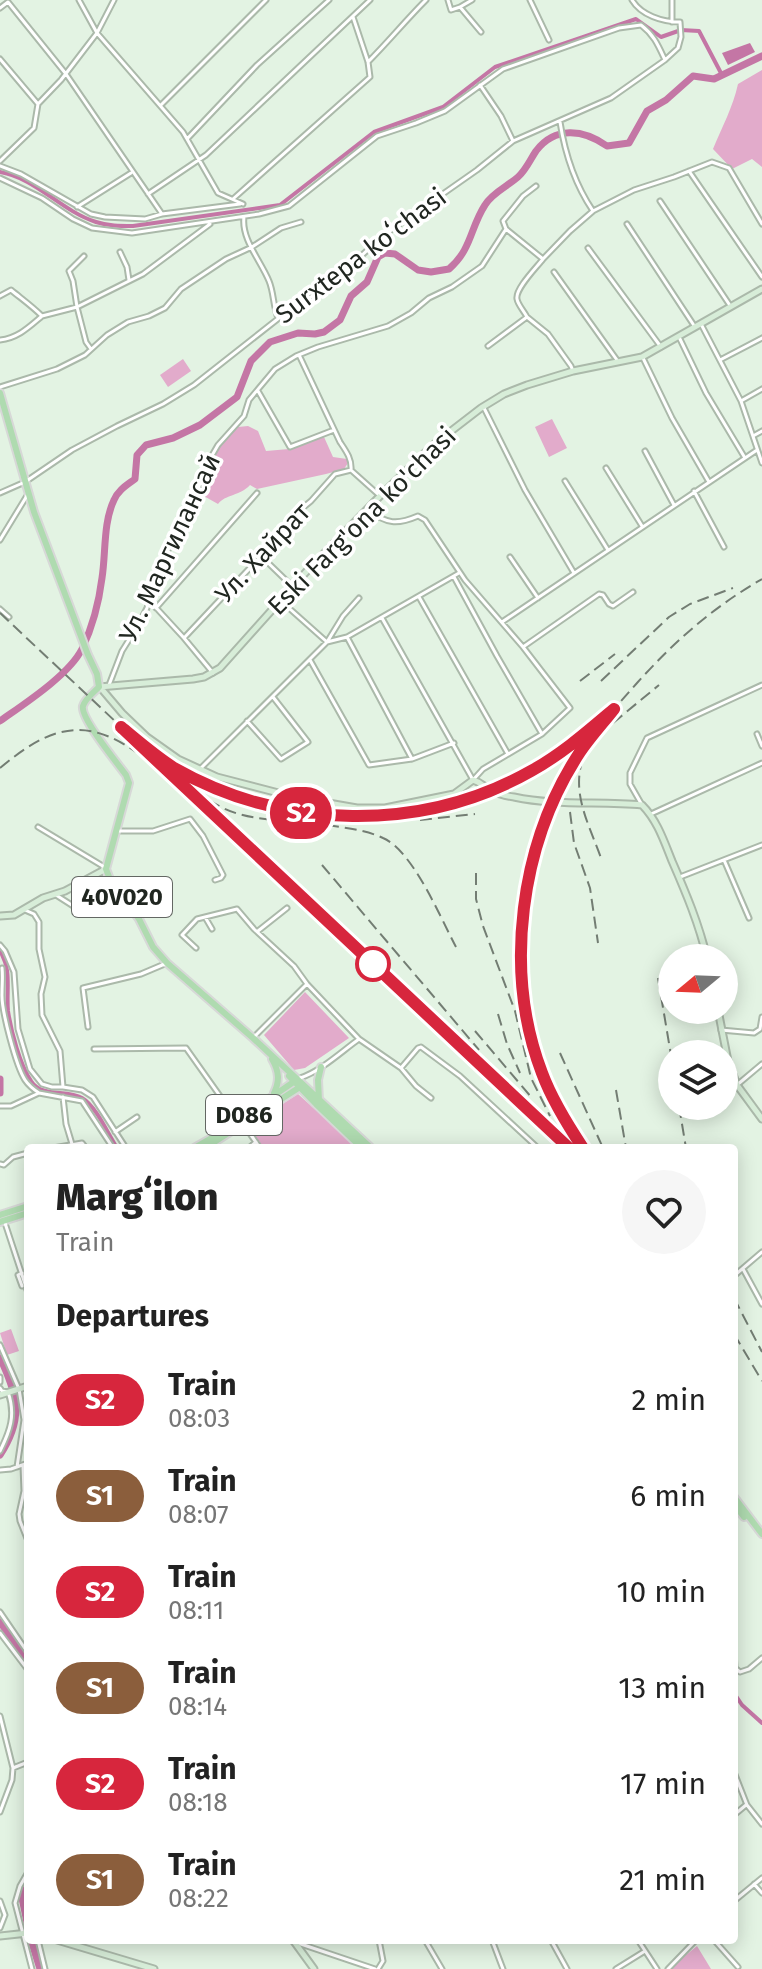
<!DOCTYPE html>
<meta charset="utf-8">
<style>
:root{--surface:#fff;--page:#f6f6f6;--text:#222;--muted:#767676}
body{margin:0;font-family:"Fira Sans",sans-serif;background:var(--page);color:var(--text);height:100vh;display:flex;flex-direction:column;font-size:30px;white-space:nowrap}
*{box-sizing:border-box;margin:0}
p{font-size:26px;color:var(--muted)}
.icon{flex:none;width:44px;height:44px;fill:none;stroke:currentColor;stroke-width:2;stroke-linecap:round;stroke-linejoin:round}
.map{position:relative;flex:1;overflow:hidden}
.panel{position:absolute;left:24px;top:1144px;width:714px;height:800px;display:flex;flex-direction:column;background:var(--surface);border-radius:8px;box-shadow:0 4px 20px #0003}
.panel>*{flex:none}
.badge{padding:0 16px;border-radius:26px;font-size:28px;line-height:52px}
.needle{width:52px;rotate:251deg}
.fabs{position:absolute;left:658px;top:944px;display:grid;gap:16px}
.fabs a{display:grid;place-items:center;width:80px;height:80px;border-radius:50%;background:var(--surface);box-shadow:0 4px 20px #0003;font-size:40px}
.map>.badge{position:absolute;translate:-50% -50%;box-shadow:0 0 0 4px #fff}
h2{padding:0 32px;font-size:30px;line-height:72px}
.round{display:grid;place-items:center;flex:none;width:84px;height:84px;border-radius:42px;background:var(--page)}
.overview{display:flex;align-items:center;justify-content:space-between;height:136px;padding:0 32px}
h1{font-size:38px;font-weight:800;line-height:60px}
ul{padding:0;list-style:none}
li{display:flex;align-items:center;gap:24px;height:96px;padding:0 32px}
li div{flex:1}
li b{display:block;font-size:30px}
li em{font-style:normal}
li .badge{min-width:88px;font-weight:700;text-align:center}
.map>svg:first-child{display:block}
.green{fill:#e2abcb}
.water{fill:#c476a5}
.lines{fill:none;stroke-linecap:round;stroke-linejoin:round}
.canal{stroke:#c476a5;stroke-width:4}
.river{stroke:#c476a5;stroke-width:7}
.street-casing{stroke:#abb9aa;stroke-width:7}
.secondary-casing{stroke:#abb9aa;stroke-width:9}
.primary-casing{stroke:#d7d8d7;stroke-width:10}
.street{stroke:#fff;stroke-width:3}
.secondary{stroke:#d7edd8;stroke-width:5}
.primary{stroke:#afdbb0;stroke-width:6}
.rail{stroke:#737d73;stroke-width:2;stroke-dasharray:12 6;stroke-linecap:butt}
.line-casing{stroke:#fff;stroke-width:18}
.line{stroke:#d7263d;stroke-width:12}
.stop-dot{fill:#fff;stroke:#d7263d;stroke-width:4}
.labels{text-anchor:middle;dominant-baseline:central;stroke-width:7;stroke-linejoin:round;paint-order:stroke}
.shield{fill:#fff;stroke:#636763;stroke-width:2}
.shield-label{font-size:24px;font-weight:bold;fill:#202620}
.street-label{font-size:26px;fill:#202620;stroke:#fff}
</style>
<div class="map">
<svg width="762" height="1969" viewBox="0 0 762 1969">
<rect width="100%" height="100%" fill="#e3f3e3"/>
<path class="green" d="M762,70V167L752,159L732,169L713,149C722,127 733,107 738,84Z
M183,359L191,371L168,387L160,375Z
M552,419L567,448L549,457L535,427Z
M248,426L258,431L266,451L289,449L324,437L333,457L347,459L348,463L344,469L326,474L257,489L250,485C240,496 226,494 218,504L202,495L204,473L218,448L238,427Z
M305,992L349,1038L305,1068L294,1070L264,1035Z
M298,1094L358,1148H264L248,1126Z
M11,1329L19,1351L7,1355L0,1333Z
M697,1946L711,1969H669Z"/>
<path class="water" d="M750,43L755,52L728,65L722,53Z"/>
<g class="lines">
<path class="canal" d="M0,172C36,178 61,211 96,222C108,226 120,226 133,226L280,205L374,132L443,107L495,67L636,19L661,37L681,30L699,31L722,75
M0,951C12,970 6,990 8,1011C11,1031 20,1065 31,1081C42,1098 66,1089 82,1098C96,1106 108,1134 117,1148
M734,1693L742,1705L762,1723"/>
<path class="river" d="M0,721C24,704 69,675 82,649C92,628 99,602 102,578C106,553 103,523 114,500C118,490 127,485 135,479L137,455L146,445L173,438L200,425L237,397L251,361L270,342L298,333L315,334L324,332L340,320L351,296L367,282L378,257L385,253L395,254L418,270L431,272L449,269C472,249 470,228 485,205C492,193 508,186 518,177C526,170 530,160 536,151C555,126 583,129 607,146L629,143L647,111L666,100L693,76L714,79L762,56
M0,1079V1093
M0,1358C18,1396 24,1418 0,1455
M0,1622L28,1662
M28,1885L22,1898L28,1927
M31,1940L40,1969"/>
<g class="street-casing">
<path id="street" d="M79,0L97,33L183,132L218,193L243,204
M448,0L451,10L460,7L481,32
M530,0L549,40
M672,0V22
M460,7L472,0
M0,8L8,2L66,74L162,214
M0,59L38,104
M368,62C388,42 406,20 426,0
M480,85L501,116L513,141
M161,105L266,0
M560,122C565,154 574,183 593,211
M187,139L257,65L329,0
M0,161L34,128L38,104L61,80L97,33L114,0
M0,166L21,174L91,214L105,217L145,219L162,214L240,204
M689,171L762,277
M0,178L42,198L73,219L92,228L132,233L259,214L289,206L377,136L416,123L445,111L503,69L619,28L641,25C654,35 658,45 665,60
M148,194L206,155L370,0
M233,199L370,77L368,62L353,17
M660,201L731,307
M77,207L131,173
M244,217C241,239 261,261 269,281C274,293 273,306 278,318
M627,224L695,327
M588,248L661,347
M120,252L127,267L129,280
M84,256L69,271L73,281L77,307L143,274L210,224
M543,259L570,231L593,211L634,190L674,177L712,162L729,168L762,224
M554,272L617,360
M0,296L11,290C22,299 32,306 42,316C29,327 18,338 0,340
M42,316L77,307L86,342L91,349
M527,317C524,311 518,305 517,299C515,289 536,268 543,259L506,229L503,221L523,196L536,186
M701,324L741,401L762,463
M679,337L706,393L745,458
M488,346L527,317L548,334L571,366L573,371
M299,355L340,442C346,451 352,459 351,470
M643,358L672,418L709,482
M720,360L762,338
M0,387L57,369L85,355L107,335L128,322L149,316L165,308L181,289L226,259L252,247L281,228L301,222
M258,391L290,447L334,430
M741,401L762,389
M484,408L525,490L574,573
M753,436L762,431
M645,451L674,505
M606,468L642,526
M565,481L608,550
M694,491L724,547
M0,493L25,482L72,450L117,426L163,404L194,385L279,318L335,281L380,238L477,170L513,141L611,98L665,60L678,48L681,37L680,22C662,22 641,15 632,0
M368,510C387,524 397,525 418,516L425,520L465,580L523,647L570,708L542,734L483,769L473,780L382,618
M0,540L28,494
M261,556L293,587
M510,557L538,598
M454,577L497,656L542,734
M419,597L508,754
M149,600L184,638
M281,601L327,642L347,637L459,573
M156,608L257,493
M0,609L9,617
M502,622L757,450
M347,637L412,759
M523,647L599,594L603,595L609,604L613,606L633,592
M310,660L369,765L412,759L454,743
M213,673L184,638L263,554L294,515L311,501L335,474L351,470L380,496
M109,685L122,651L137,627L147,608L151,591L171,543L195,502L203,471L218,445L244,416L249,400L275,369L296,356L318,347L388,326L411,313L429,298L452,287L482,266L506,229
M247,721L281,759L308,742L273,697
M757,734L762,746
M200,769L327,642L343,616L359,598
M642,805L630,784V773L647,738L762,685
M651,814L762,763
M38,827L106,868
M116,831H153L190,819L203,836L223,875L221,878L215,880
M724,860L749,918
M680,877L762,845
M56,895L81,911
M25,910L34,914L39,922V949L45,977L41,994L42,1015L60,1051L63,1087L82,1090L93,1097L126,1148
M205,917L212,929
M258,931L287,908
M0,945L5,951L14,972L18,1029L30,1069L42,1084L52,1087H63
M196,948L182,935L197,919L237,909L254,929L294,966L307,984L359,1039C341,1052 321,1071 300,1078
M2,968C3,977 2,984 2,993C1,1010 16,1066 25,1080C29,1086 33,1089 39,1093L82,1101L113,1148
M88,1027L83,988L141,974L167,963
M721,1030L754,1033L760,1029L762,1017
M253,1038L307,984
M359,1039L401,1068L418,1048L421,1047L460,1076L538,1148
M94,1049L186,1048L237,1120
M401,1068L416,1086L431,1098
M737,1085L762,1064
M63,1097L66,1124L72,1144
M0,1106H11L39,1093
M244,1125L260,1148
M115,1132L137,1117
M53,1148L82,1143L86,1148
M249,1148L256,1142
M0,1164L4,1165L13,1157L28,1153
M4,1220L28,1293
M743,1269L762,1304
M22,1273L18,1275L22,1286
M735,1275L762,1252
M0,1345L19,1389L24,1420L17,1467
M0,1377V1382
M0,1388L2,1391L8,1392C16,1415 10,1431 0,1451
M23,1466L24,1491L19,1514L20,1521L28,1541
M0,1470L11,1469L28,1463
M0,1612L28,1653
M0,1633L28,1670
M734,1651L735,1668L740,1672L749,1669L762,1658
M0,1716L13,1768L12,1780L0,1812
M13,1768L28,1762
M734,1772L747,1805L762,1824
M734,1815L746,1805
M28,1872L20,1886L15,1903L32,1969
M754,1884L762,1893
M0,1901L5,1915L0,1928
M734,1901L762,1878
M38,1940L45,1969
M289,1940L375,1969
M425,1940L442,1969
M492,1940L503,1969
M551,1940L567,1969
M638,1940L657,1969
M714,1940L738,1967
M378,1969L383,1961L379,1940
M616,1969L645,1951
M668,1969L696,1940"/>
</g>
<g class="secondary-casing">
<path id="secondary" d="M99,687L193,679L204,677L220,668L306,572L380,496L433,445L481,408L504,394L527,385L573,371L642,357L762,289
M100,687L122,713L147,737L178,759L217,777L294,797L357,808H385L454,794L473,780C480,782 483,786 489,789C496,793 506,796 514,797C556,806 599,801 642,805C657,820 664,841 672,861C686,893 699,924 707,958
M0,916L14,915L43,898L65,891L106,869
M718,1010L728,1061L737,1085L762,1119
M0,1395L28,1386
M0,1936L28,1933
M57,1940L154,1969
M293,1940L314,1969"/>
</g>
<g class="primary-casing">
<path id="primary" d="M0,393L34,512L88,655L97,674L99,687C94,692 85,699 83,706C80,718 118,764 126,775L129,783L106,869L111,882L139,919L153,947L167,963L253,1038L371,1148
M272,1059C279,1071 280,1081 274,1093
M289,1076L316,1104L362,1148
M319,1101L318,1080L321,1067
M194,1148L215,1136L295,1081
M205,1148L300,1087
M0,1215L28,1206
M0,1222L28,1213
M734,1497L762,1534
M734,1504L744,1517"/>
</g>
<use href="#street" class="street"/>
<use href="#secondary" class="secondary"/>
<use href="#primary" class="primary"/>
<path class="rail" d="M0,613L569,1148
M580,681L615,654
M601,681L669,617L690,604L733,588
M613,723L659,685
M583,758C571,794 589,824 601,858
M171,766C212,788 256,806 302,813C403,827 509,798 586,732
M0,768C47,729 82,714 136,752
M209,800C239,820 267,819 301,822
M570,812L574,843L590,888L598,943
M420,820L475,814
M327,825C346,828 366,830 383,838C413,851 440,917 456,947
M322,865L479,1050
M476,873V899L483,926L515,1011L531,1078L550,1116
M658,978L672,1061
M498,1014L507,1044L520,1073
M475,1031L532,1098
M560,1053L603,1148
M616,1090L626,1148
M679,1106L686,1148
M583,1148C567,1124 553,1100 542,1074C503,971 521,845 579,753C596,728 617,706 637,683C675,641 712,608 762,579
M734,1298L762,1352
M734,1334L762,1381"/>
</g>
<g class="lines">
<g class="line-casing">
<path id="line" d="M569,1148L121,727C138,741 155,756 174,768C283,830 422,833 531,771C562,754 588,731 614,709C603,723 590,737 580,752C520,843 503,971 542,1073C552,1100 567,1124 583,1148"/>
</g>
<use href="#line" class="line"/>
</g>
<circle class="stop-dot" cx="373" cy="964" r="16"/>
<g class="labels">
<g class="shield">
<rect x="72" y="877" width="100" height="40" rx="6"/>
<rect x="206" y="1095" width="76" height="40" rx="6"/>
</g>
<g class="shield-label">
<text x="122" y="897">40V020</text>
<text x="244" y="1115">D086</text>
</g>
<g class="street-label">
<text transform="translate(361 256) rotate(-37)">Surxtepa koʻchasi</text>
<text transform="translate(362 521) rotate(-45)">Eski Farg'ona ko'chasi</text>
<text transform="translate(170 548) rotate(-65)">Ул. Маргилансай</text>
<text transform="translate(263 553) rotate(-47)">Ул. Хайрат</text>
</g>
</g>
</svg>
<div class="fabs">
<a><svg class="needle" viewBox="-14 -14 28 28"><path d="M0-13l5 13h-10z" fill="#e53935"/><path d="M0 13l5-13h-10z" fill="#767676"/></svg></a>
<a><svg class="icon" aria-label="layers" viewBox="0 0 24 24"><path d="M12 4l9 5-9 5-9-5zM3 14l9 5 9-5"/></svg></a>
</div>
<b class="badge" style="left:301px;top:813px;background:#d7263d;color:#fff">S2</b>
<section class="panel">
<div class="overview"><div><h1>Margʻilon</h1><p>Train</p></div><a class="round"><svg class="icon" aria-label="heart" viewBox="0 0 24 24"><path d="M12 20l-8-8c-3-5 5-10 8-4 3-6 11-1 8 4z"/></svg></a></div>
<h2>Departures</h2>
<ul>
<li><span class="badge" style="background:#d7263d;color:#fff">S2</span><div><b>Train</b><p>08:03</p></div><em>2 min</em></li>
<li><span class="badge" style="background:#8b5e3c;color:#fff">S1</span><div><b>Train</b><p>08:07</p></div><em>6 min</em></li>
<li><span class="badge" style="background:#d7263d;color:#fff">S2</span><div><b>Train</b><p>08:11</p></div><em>10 min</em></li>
<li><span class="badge" style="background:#8b5e3c;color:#fff">S1</span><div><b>Train</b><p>08:14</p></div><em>13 min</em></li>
<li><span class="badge" style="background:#d7263d;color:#fff">S2</span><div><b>Train</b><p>08:18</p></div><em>17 min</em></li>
<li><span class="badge" style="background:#8b5e3c;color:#fff">S1</span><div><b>Train</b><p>08:22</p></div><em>21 min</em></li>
</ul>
</section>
</div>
